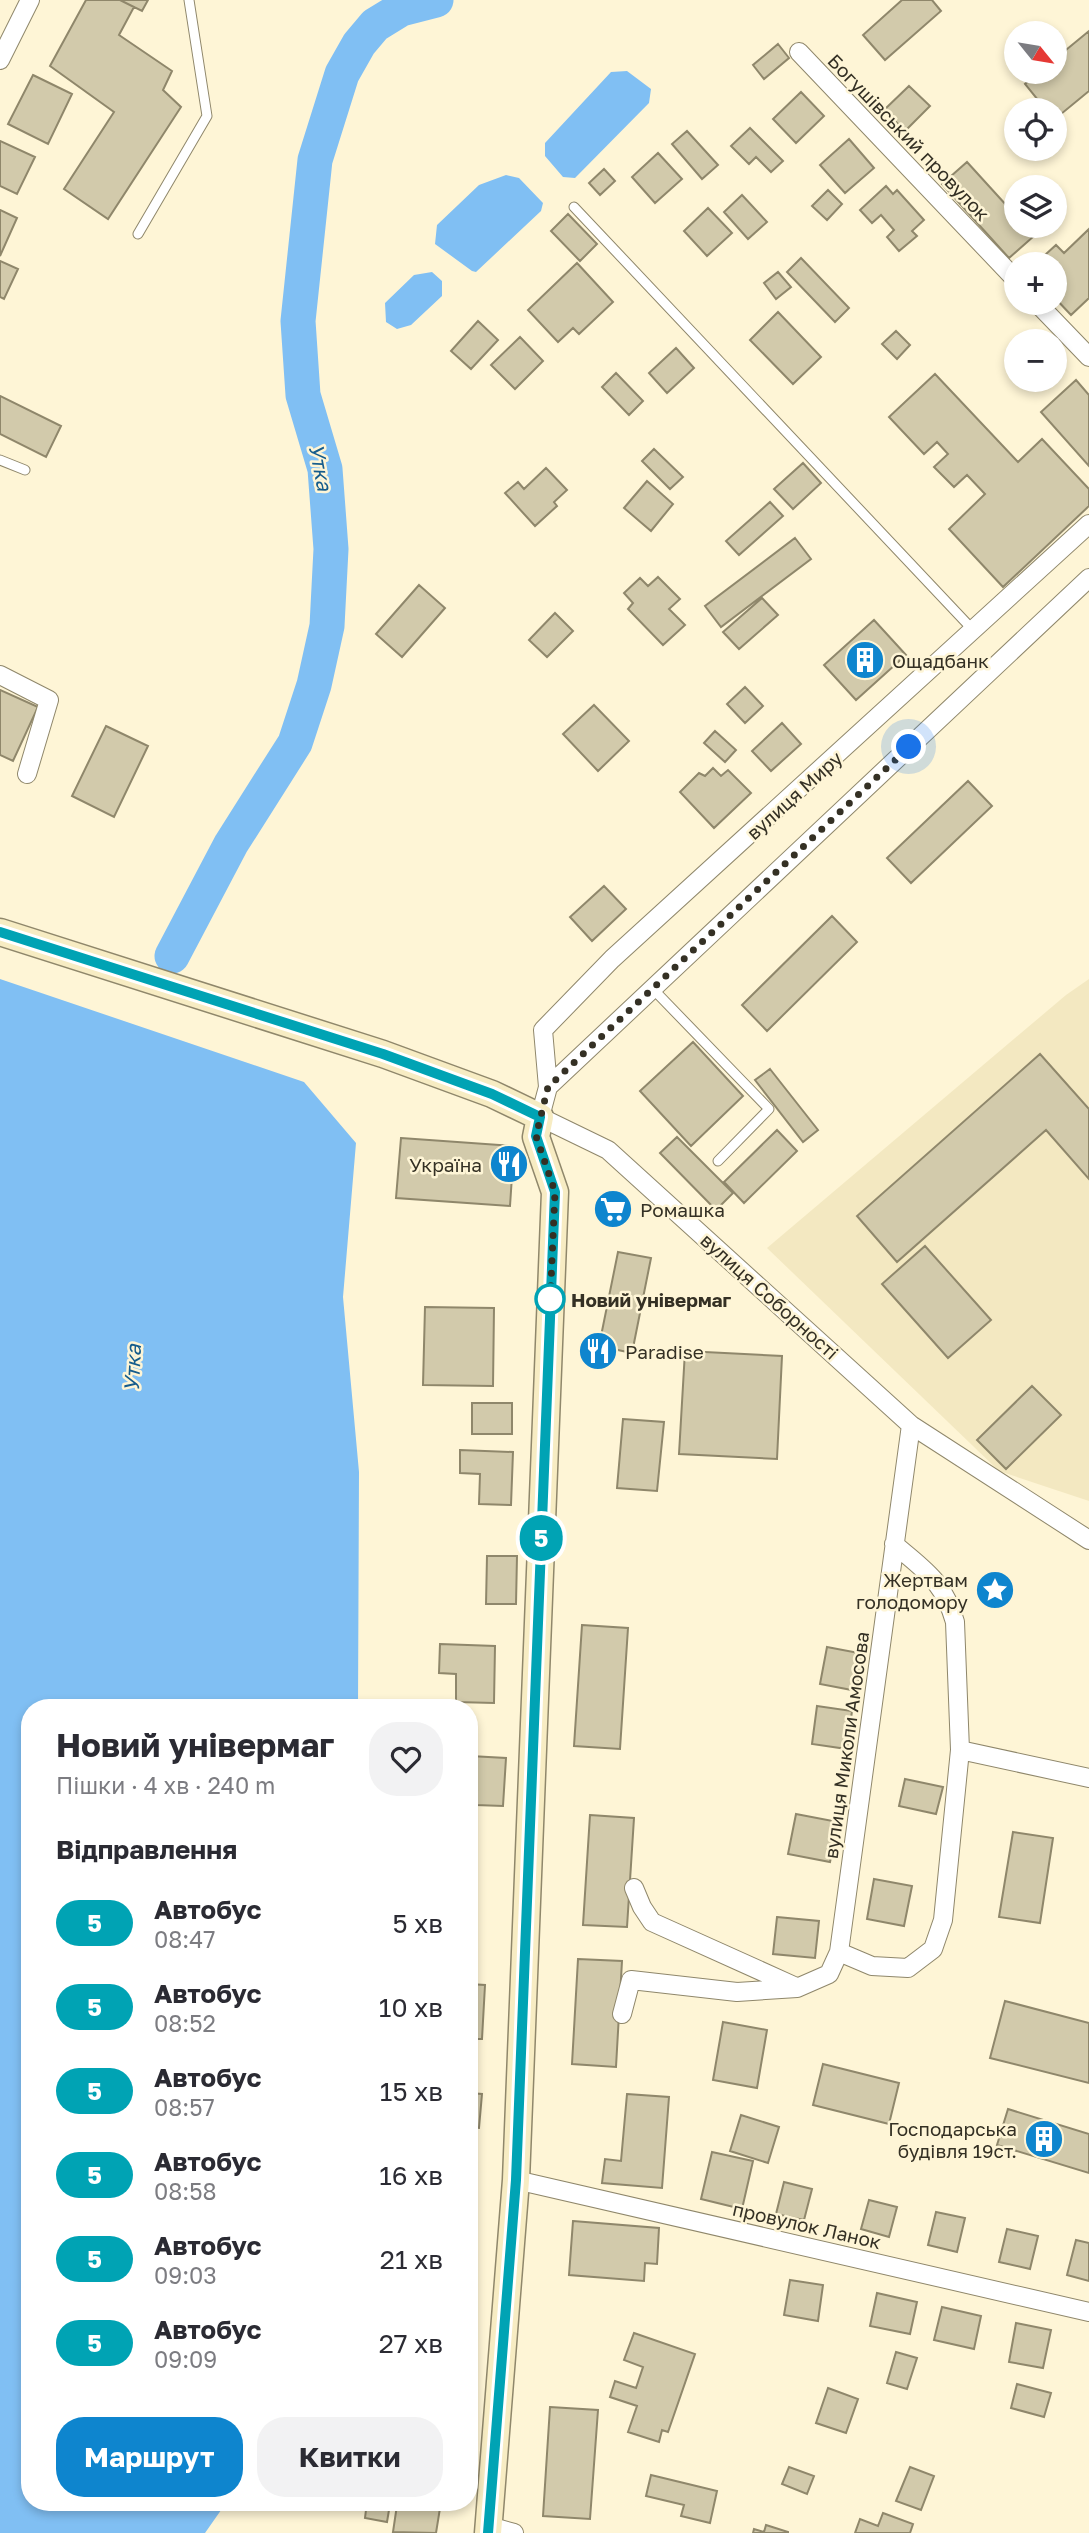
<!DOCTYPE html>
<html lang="uk">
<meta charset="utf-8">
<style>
:root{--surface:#fff;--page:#f2f2f3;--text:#2b2b33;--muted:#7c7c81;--accent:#0e85ce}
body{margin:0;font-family:"Golos Text",sans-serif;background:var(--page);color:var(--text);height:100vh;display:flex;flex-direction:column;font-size:26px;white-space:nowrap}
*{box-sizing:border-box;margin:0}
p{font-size:23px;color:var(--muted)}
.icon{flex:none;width:38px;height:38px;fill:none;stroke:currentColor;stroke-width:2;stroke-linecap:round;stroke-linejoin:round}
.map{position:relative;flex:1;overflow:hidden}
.sheet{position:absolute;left:21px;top:1699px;width:457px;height:812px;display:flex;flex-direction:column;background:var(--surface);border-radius:28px;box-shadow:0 4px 10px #0003}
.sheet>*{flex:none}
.badge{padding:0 14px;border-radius:23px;font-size:24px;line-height:46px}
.needle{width:46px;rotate:120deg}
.buttons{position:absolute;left:1004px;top:21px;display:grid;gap:14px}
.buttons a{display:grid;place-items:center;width:63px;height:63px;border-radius:50%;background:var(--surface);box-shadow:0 4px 10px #0003;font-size:35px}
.you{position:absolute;width:35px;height:35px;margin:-18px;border:5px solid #fff;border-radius:50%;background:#1a73e8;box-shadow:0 0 0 10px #1a73e833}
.map>.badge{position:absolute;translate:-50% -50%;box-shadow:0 0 0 4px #fff}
h2{padding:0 35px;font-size:26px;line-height:63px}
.round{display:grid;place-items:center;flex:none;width:74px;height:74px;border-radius:28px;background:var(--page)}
.head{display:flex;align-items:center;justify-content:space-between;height:119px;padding:0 35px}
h1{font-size:33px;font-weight:700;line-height:52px}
.button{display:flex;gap:14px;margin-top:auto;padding:14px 35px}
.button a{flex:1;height:80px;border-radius:28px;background:var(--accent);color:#fff;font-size:28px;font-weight:700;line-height:80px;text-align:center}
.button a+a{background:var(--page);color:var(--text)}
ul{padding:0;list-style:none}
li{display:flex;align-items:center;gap:21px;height:84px;padding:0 35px}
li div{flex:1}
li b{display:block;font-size:26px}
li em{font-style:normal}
li .badge{min-width:77px;font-weight:700;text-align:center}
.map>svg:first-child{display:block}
.built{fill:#f3e8c1}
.water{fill:#80bff3}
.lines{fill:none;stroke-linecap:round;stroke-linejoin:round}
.river{stroke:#80bff3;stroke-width:35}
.building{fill:#d2caab;stroke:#8f876b;stroke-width:2}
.lane-casing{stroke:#8f876b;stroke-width:11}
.street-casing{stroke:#8f876b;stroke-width:20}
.secondary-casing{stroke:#8f876b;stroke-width:29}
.lane{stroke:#fff;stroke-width:9}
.street{stroke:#fff;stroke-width:18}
.secondary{stroke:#f7ecc3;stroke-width:26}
.line-casing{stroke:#fff;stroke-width:16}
.line{stroke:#00a3b4;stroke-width:10}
.walk{stroke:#343024;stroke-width:7;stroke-dasharray:0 12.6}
.stop-dot{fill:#fff;stroke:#00a3b4;stroke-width:3.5}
.labels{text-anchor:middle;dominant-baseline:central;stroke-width:5;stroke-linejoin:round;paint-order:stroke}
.street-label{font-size:19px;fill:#343024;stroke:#fef5d6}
.poi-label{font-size:19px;fill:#343024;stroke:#fef5d6;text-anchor:start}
.stop-label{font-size:19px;font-weight:bold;fill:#343024;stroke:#fef5d6;text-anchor:start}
.water-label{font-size:21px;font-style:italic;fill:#155c8c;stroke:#fef5d6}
</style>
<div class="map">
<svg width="1089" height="2533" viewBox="0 0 1089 2533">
<rect width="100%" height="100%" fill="#fef5d6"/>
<path class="built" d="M1089,979V1501L999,1471L767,1248L1066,995Z"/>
<path class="water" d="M627,71L651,89L649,103L575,178L563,177L545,156V143L611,72Z
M506,175L519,178L543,203L541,211L476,272L472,271L435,244L437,225L479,185Z
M432,272L442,281V296L411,325L397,329L386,322L385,303L414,275Z
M0,979L304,1082L356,1143L343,1297L359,1472L358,1708H30V2502L226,2503L205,2533H0Z"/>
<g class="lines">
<path class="river" d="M172,956L231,844L295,743L314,685L327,626L331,549L325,469L303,395L298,321L315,160L342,74L359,44L375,25L401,9L436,0"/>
</g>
<path class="building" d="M86,0H120L134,7L119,35L172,71L163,90L181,107L108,219L64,189L114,112L50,66Z
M120,0H148L142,11Z
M902,0H932L941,11L885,60L863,35Z
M1089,31V91L1055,119V110H1046L1025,84L1040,72H1055V59Z
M778,44L789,58L764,79L753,65Z
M33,75L72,94L48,144L8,124Z
M909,86L930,106L905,131L884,110Z
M801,92L824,116L796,143L773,119Z
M750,128L783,161L771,172L756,157L749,164L731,146Z
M687,131L718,165L702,179L672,144Z
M849,139L874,168L845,193L820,165Z
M0,141L35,157L17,194L0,186Z
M658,153L682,179L655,203L632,177Z
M967,162L1017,217V226H1025L1034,236L1009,258L942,184Z
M604,169L615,181L600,195L589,183Z
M886,186L893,194L897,190L924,220L912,231L917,236L899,251L887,237L894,230L881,215L872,223L860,210Z
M828,190L842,204L827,220L812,206Z
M742,195L767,222L748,239L724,212Z
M708,208L732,233L707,256L684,231Z
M0,210L17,218L0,256Z
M568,214L597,244L580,261L551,231Z
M1089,229V298L1071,315L1055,298V264H1035L1056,245L1064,253Z
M801,258L849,308L835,322L787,272Z
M0,261L18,269L4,299L0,297Z
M577,263L613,302L579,334L573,328L558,342L528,310Z
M778,272L791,287L776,299L764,283Z
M778,312L821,357L793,384L750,340Z
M478,321L498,340L471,369L451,351Z
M896,331L910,345L897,359L882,344Z
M520,337L543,361L515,389L491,365Z
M676,348L694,368L667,393L649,373Z
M616,373L643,401L629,415L602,387Z
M935,374L1018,462L1042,439L1089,489V506L1003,587L949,529L985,494L967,475L954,487L934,467L948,454L937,442L924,454L889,417Z
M1076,380L1089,395V466L1041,412Z
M0,396L61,426L46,457L0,434Z
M654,449L683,477L670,489L642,461Z
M803,463L821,483L793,509L774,489Z
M546,468L567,490L554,502L557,506L535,526L505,493L518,482L524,489Z
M647,481L673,504L651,531L624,508Z
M770,502L783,516L739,555L726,541Z
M795,538L811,559L721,627L705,606Z
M658,577L680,599L669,609L685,625L663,645L628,609L633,603L624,593L640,578L648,586Z
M419,585L445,608L402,657L376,634Z
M762,598L778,615L739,649L723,632Z
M555,613L573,631L547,657L529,640Z
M874,620L906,655L856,700L824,665Z
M745,687L763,706L745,723L727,704Z
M0,690L38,707L13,761L0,755Z
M594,705L629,741L598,771L563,734Z
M782,723L801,744L771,771L752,751Z
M106,726L148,746L114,817L72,796Z
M715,731L736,750L725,762L704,743Z
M713,768L721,776L728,770L751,793L714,828L680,792L699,773L705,776Z
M968,781L992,806L911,883L887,858Z
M604,886L626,909L592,941L570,917Z
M832,916L857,942L767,1031L742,1005Z
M693,1042L743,1096L691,1146L640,1091Z
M1040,1054L1089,1109V1179L1046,1130L897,1262L857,1216Z
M770,1069L818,1130L803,1142L755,1080Z
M777,1130L797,1151L744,1203L724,1182Z
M677,1137L733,1193L716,1210L660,1153Z
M401,1138L514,1146L510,1206L396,1198Z
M925,1246L991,1320L948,1358L882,1284Z
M618,1252L651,1258L632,1353L599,1346Z
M425,1307L494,1308L493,1386L423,1385Z
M685,1351L782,1356L777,1459L679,1454Z
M1032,1386L1061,1415L1006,1469L977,1440Z
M472,1403H512V1434H472Z
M623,1419L664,1422L657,1491L617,1488Z
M460,1450L513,1452L511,1505L479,1504L480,1474L460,1473Z
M487,1556H517L516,1604H486Z
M582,1625L628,1628L620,1749L574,1746Z
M440,1644L495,1646L494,1703L456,1702V1674L439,1673Z
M827,1647L864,1654L857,1691L820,1684Z
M817,1706L852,1711L847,1749L812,1744Z
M470,1756L506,1758L503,1806L476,1805L477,1791H469Z
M905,1779L943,1787L936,1814L899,1806Z
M796,1814L838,1822L830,1862L788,1854Z
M590,1815L634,1818L627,1927L583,1925Z
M1013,1832L1053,1838L1040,1923L999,1917Z
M469,1852L474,1853L472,1908H469Z
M874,1879L912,1886L904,1926L867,1919Z
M777,1917L819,1921L815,1958L773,1954Z
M578,1959L622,1961L616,2067L572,2064Z
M469,1984L485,1985L482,2039H469Z
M1005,2001L1089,2023V2083L990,2058Z
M723,2022L767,2030L757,2088L713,2080Z
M823,2064L899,2083L889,2124L813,2105Z
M469,2093L482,2094L479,2128L469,2127Z
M627,2094L669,2097L662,2188L602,2183L605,2159L621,2161Z
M1008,2109L1089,2134V2173L997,2145Z
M741,2115L779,2127L768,2163L730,2151Z
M712,2152L753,2161L742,2209L701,2199Z
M784,2182L812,2189L804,2220L776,2214Z
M869,2200L897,2207L889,2237L861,2229Z
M936,2212L965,2218L957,2252L928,2245Z
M573,2221L659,2228L657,2264L645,2263L644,2281L569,2275Z
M1007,2229L1038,2236L1030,2269L999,2262Z
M1076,2240L1089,2243V2281L1067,2275Z
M790,2280L823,2285L818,2321L784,2315Z
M877,2293L917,2302L910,2334L870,2326Z
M942,2307L981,2316L974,2349L934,2340Z
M1016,2323L1051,2330L1043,2368L1009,2362Z
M634,2333L695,2354L668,2432L662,2430L659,2442L628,2432L637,2406L610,2397L615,2381L636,2388L643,2367L624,2360Z
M896,2352L917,2358L907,2389L887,2383Z
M1017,2384L1051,2393L1044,2417L1011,2408Z
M828,2388L858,2399L846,2433L816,2423Z
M550,2407L598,2410L590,2519L543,2516Z
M789,2467L814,2476L807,2494L782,2484Z
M910,2467L934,2476L921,2510L896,2501Z
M651,2475L717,2491L710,2523L681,2516L684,2505L646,2496Z
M367,2502H441L436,2533L393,2532L397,2505L390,2504L387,2522L365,2518Z
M883,2513L913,2524L910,2533H855L860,2519L878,2526Z
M766,2525L788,2532V2533H753L754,2529L764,2532Z"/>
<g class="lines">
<g class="lane-casing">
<path id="lane" d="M574,207L974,631
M138,234L207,116L189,0
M0,460L25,470
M652,988L769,1109L718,1161"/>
</g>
<g class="street-casing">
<path id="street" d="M799,52L1017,281
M0,60L30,0
M1037,303L1089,357
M1089,524L612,959L543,1030L548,1087L540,1117L608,1150L911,1425L1089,1540
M0,675L49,700L27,774
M548,1087L1089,578
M911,1425L839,1952L872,1966L908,1968L933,1949L943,1920L960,1750L1089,1778
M894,1544C925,1571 943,1580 955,1622L960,1750
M634,1888L642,1907L652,1922L794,1986
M622,2014L631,1980L737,1992L797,1988L829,1974L839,1952
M516,2180L1089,2312
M489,2526L514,2533"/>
</g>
<g class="secondary-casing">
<path id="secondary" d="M0,932L383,1054L492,1094L540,1117L536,1137L555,1192L516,2180L488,2533"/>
</g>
<use href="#lane" class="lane"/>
<use href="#street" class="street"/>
<use href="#secondary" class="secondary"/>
</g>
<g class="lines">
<g class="line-casing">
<path id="line" d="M0,932L383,1054L492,1094L540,1117L536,1136L555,1192L516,2180L488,2533"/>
</g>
<use href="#line" class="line"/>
<path class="walk" d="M550,1299V1305L555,1192L536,1136L548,1087L909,747"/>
</g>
<defs>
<g id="building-disc" transform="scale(2.0125)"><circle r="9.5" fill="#0e85ce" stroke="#fef5d6"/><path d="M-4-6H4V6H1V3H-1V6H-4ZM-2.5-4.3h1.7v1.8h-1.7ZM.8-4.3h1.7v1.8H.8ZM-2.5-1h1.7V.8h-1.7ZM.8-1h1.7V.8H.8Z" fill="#fff"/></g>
<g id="restaurant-disc" transform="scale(2.0125)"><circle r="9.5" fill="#0e85ce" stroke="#fef5d6"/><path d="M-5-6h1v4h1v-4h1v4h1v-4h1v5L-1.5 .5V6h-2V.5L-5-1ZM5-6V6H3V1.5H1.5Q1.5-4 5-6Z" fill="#fff"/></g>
<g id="supermarket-disc" transform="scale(2.0125)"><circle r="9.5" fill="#0e85ce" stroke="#fef5d6"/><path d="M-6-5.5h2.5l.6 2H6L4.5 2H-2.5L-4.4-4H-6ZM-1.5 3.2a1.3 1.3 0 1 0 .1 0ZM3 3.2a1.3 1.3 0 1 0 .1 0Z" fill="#fff"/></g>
<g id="sight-disc" transform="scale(2.0125)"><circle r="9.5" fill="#0e85ce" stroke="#fef5d6"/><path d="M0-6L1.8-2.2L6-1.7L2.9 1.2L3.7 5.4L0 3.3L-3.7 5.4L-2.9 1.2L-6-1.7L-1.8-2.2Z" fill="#fff"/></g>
</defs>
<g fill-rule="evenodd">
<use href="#building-disc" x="865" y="660"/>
<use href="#restaurant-disc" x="509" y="1164"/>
<use href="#supermarket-disc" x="613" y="1209"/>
<use href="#restaurant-disc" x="598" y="1351"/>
<use href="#sight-disc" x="995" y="1590"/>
<use href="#building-disc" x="1044" y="2139"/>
</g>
<circle class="stop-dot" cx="550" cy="1299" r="14"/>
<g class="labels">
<g class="street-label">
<text transform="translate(909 137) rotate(46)">Богушівський провулок</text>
<text transform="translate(794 795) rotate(-42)">вулиця Миру</text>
<text transform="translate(770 1296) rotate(42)">вулиця Соборності</text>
<text transform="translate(846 1745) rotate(-82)">вулиця Миколи Амосова</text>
<text transform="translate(807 2225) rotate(13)">провулок Ланок</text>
</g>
<g class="poi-label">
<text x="892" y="660">Ощадбанк</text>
<text x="482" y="1164" text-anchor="end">Україна</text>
<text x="640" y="1209">Ромашка</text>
<text x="625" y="1351">Paradise</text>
<text x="968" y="1579" text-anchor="end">Жертвам<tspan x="968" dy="22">голодомору</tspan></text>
<text x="1017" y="2128" text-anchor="end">Господарська<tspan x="1017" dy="22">будівля 19ст.</tspan></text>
</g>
<g class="stop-label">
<text x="571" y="1299">Новий універмаг</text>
</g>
<g class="water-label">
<text transform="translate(321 467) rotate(79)">Утка</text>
<text transform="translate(132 1368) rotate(-87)">Утка</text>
</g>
</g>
</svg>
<div class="buttons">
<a><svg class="needle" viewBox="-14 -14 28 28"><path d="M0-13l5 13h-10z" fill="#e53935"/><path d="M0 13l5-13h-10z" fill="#7c7c81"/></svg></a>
<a><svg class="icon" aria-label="locate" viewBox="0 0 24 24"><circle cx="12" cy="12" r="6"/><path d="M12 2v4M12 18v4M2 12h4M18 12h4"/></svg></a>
<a><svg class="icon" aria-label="layers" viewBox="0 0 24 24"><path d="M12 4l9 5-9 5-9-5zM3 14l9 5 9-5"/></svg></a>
<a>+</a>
<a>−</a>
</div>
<div class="you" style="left:909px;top:747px"></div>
<b class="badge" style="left:541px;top:1538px;background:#00a3b4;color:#fff">5</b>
<section class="sheet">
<div class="head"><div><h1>Новий універмаг</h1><p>Пішки · 4 хв · 240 m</p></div><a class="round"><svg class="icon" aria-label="heart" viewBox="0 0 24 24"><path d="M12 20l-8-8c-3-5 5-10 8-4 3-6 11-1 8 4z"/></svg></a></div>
<h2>Відправлення</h2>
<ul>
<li><span class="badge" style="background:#00a3b4;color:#fff">5</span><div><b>Автобус</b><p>08:47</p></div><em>5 хв</em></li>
<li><span class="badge" style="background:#00a3b4;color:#fff">5</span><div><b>Автобус</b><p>08:52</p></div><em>10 хв</em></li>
<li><span class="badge" style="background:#00a3b4;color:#fff">5</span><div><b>Автобус</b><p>08:57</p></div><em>15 хв</em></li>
<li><span class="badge" style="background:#00a3b4;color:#fff">5</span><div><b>Автобус</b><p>08:58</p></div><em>16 хв</em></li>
<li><span class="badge" style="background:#00a3b4;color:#fff">5</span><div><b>Автобус</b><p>09:03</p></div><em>21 хв</em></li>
<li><span class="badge" style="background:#00a3b4;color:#fff">5</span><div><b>Автобус</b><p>09:09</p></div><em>27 хв</em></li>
</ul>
<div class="button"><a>Маршрут</a><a>Квитки</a></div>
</section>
</div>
